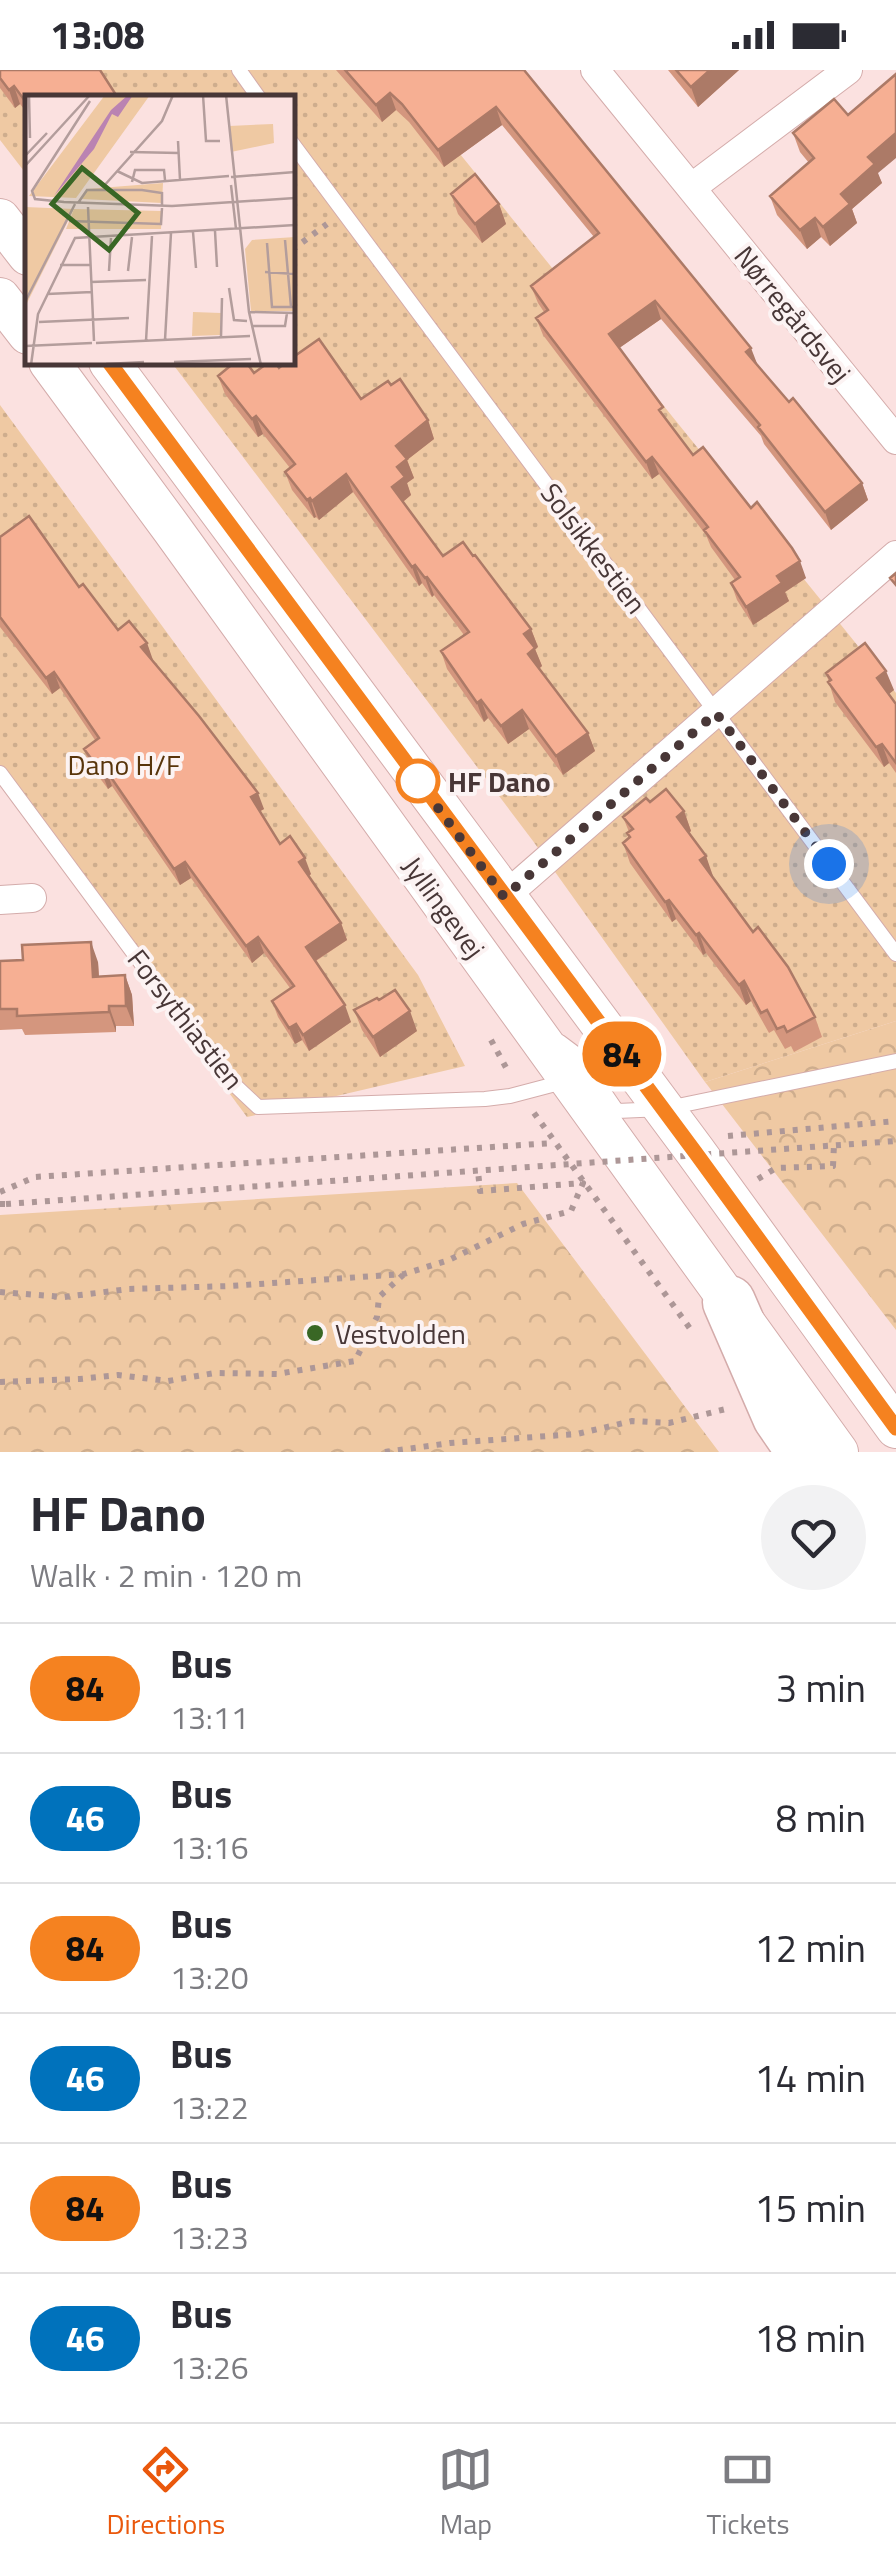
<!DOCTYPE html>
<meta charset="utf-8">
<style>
:root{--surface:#fff;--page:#f2f2f3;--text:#2b2b33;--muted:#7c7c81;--line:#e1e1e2;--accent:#ea580c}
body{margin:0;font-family:"Titillium Web",sans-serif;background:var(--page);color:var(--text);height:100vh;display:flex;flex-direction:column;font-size:38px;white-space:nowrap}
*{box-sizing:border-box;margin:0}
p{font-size:32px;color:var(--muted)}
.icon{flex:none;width:55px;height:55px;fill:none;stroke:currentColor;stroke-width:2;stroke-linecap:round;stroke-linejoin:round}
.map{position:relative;height:1382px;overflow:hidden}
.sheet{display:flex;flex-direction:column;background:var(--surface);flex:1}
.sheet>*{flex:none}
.badge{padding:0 20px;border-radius:32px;font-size:35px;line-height:65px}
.you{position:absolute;width:50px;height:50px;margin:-25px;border:8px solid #fff;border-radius:50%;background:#1a73e8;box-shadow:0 0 0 15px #1a73e833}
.map>.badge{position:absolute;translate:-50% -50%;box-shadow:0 0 0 5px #fff}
.round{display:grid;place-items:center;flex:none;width:105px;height:105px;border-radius:52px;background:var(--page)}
.headline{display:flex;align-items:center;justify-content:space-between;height:170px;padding:0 30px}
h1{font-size:48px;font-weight:700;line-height:75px}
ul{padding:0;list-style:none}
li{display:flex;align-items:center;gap:30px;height:130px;padding:0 30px;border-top:2px solid var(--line)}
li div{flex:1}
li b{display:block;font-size:38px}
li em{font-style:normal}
li .badge{min-width:110px;font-weight:700;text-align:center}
.status{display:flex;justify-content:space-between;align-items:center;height:70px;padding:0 50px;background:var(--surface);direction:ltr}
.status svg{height:28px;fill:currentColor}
.menu{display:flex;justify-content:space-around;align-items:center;height:140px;border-top:2px solid var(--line);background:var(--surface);font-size:28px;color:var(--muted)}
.menu a{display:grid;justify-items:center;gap:5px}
.menu .selected{color:var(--accent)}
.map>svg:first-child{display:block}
.park{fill:url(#park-crowns)}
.garden{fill:url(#garden-dots)}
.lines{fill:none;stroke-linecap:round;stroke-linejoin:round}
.lane-casing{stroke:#d4acab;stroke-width:16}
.street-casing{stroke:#d4acab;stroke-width:30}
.secondary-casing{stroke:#d4acab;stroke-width:42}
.highway-casing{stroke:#d4acab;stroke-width:55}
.path{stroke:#ad9797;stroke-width:6;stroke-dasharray:5 8;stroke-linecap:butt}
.lane{stroke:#fff;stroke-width:14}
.street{stroke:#fff;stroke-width:28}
.secondary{stroke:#fff;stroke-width:40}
.highway{stroke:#fff;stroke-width:52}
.path-bridge{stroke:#ad9797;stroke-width:6;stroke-dasharray:5 8;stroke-linecap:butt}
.wall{fill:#d4967e}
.shaded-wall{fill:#ac7a67}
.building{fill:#f6af93;stroke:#ac7a67;stroke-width:2.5}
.line-casing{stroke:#fff;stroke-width:22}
.line{stroke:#f58220;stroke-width:15}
.walk{stroke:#483737;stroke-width:10;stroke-dasharray:0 18}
.stop-dot{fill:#fff;stroke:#f58220;stroke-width:5}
.poi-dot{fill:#396725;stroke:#fcf3f3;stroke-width:4}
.labels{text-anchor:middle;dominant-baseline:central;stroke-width:8;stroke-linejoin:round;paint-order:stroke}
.street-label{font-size:28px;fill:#483737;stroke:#fcf3f3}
.park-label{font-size:28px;fill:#58350b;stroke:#fcf3f3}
.stop-label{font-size:28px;font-weight:bold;fill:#483737;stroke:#fcf3f3;text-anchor:start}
.poi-label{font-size:28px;fill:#483737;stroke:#fcf3f3;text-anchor:start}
.inset-road{fill:none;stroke:#b39d9c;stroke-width:2.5}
.view{fill:#396725;fill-opacity:0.15;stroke:#396725;stroke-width:5}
.inset-edge{fill:none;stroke:#483737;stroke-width:5}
</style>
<div class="status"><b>13:08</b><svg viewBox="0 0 49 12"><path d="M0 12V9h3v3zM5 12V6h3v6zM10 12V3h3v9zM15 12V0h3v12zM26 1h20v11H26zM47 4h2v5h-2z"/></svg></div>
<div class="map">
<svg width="896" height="1382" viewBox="0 0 896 1382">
<defs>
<pattern id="park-crowns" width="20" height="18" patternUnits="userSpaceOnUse" patternTransform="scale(2.5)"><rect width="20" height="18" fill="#efc9a3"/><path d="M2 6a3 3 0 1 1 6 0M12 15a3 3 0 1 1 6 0" fill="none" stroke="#cead8d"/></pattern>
<pattern id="garden-dots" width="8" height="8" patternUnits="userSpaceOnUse" patternTransform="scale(2.5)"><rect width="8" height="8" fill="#efc9a3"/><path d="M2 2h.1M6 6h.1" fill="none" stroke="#cead8d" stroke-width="1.8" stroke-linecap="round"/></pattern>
</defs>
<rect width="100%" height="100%" fill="#fbe1e0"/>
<path class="park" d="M896,951V1260L705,1012Z
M517,1113L719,1382H0V1145Z"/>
<path class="garden" d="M0,0H392L896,623V951L705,1012L533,771L172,293L292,292V28H28L27,105L0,70Z
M0,335L418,905L465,996L247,1047L0,715Z"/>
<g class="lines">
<g class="lane-casing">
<path id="lane" d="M239,0L259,28
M292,73L896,884
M0,703L224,1005L258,1037L485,1029L510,1026L567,1011
M560,972L580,987L617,1041L663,1039L896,991"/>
</g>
<g class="street-casing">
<path id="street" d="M595,0L896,370
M691,118L848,0
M504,827L896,485
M0,830L32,828"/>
</g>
<g class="secondary-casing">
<path id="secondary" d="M0,149L28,185
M0,228L28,264
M49,292L172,459L838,1382
M109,292L695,1081L896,1358"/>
</g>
<g class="highway-casing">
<path id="highway" d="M729,1232L779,1347L803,1382"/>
</g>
<path class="path" d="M292,180L327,154
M491,970L509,1003
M534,1043L694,1264
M728,1066L896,1051
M758,1109L776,1098L833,1096L834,1075
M0,1122L35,1107L553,1073
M0,1134H6
M0,1222L64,1227L129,1219L230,1216L404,1204L449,1190L523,1154L571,1141L583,1113L480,1121L478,1101
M0,1312L80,1309L118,1305L168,1311L215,1303L277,1304L355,1291L377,1247L379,1227L403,1205
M385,1382L450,1373L577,1364L632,1351L669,1353L730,1338"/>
<use href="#lane" class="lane"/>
<use href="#street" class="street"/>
<use href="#secondary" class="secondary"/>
<use href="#highway" class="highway"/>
<path class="path-bridge" d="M6,1134L896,1071"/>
</g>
<path class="wall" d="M0,0L28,28V44L20,34L15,38L0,18Z
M336,0H524L757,296L862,413L868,430L831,460L764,374L761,366L661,249L619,278L668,352L693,385L806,508L785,522L789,531L753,555L737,530L731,513L735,510L711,477L706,465L659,404L652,409L543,265L536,248L544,242L538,233L531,216L594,167L502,55L444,97L409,52L396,40L382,52Z
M668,0H739L698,37Z
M848,45L882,113L852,139L857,153L830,176L821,167L807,179L777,145L770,126L809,93L800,82L793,63Z
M451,124L499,134L506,154L482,173L458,144Z
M279,298L361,329L391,315L428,350L434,369L407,390L414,408L407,413L411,425L403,432L443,486H473L531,559L538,577L535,579L542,596L539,599L588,663L595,681L563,705L529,659L508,674L488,648L484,652L447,599L441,581L464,565L434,525L432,527L422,513L419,516L353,422L319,450L316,447L314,448L292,420L285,402L290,398L263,364L258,367L225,324L218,306L254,303Z
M0,467L79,517L118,560L147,573L152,590L264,739L260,741L280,774L311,804L309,806L341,853L347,870L316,891L351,952L309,981L302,970L295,974L278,947L272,931L290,918L264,883L252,893L191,808L180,815L112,716L108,719L90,695L84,679L95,670L60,618L52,624L0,557Z
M826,603L894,620L888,624L896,634V703L889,693L884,697L835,632Z
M650,732L684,741L691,761L689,763L706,786L712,807L815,947L822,967L794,982L791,976L785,979L774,960L769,963L751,931L746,935L706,883L703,885L676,849L672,852L630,793L623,773L629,768L627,763L629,762L623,747Z
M0,891L98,892L99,906L125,905L132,925L134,956H116V962L25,965L22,959L0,960Z
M354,940L417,961L380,987L362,960Z"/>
<path class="shaded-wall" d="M710,0H739L698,37L691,17Z
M14,16L20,34L15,38L9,20Z
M390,23L396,40L382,52L376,35Z
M496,37L502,55L444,97L438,80Z
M896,63V88L878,103L882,113L852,139L857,153L830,176L823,157L841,124L868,87Z
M499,134L506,154L482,173L475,154Z
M815,148L821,167L807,179L800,160Z
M655,231L661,249L615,281L609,264Z
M751,278L758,296L746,282Z
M256,346L263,364L258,367L252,349Z
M428,350L434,369L407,390L414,408L407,413L411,425L399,435L392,417L397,397L396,376Z
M652,387L659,404L652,409L646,392Z
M346,404L353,422L319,450L312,431Z
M862,413L868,430L831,460L825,442Z
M310,428L316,447L314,448L307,430Z
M800,491L806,508L785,522L789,531L753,555L746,537L777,506Z
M415,495L422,513L419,516L412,497Z
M427,507L434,525L432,527L425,508Z
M531,559L538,577L535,579L542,596L534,602L528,584L524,564Z
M147,573L153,590L147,594L141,577Z
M886,601L894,620L884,628L877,608Z
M54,602L60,618L52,624L46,608Z
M481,630L488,648L484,652L477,633Z
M522,640L529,659L508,674L501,656Z
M588,663L595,681L563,705L556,686Z
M882,674L889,693L884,697L876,677Z
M106,700L112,716L108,719L102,703Z
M258,723L264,739L257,743L251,727Z
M684,741L691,761L684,767L677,747Z
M706,786L713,806L707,810L700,790Z
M305,788L311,804L305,809L299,792Z
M185,792L191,808L180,815L174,799Z
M669,830L676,849L672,852L665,832Z
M341,853L347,870L312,893L306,877Z
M699,863L706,883L703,885L696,865Z
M258,867L264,883L252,893L246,876Z
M91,872L98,892L100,926L93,907Z
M125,905L132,925L134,956L126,936Z
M744,911L751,931L746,935L739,915Z
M345,935L351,952L309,981L303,965Z
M109,936L116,956V962L109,942Z
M410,941L417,961L380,987L373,967Z
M296,954L302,970L295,974L289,958Z"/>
<path class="building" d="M0,0H100L118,28H28V35L14,16L9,20L0,8Z
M345,0H524L751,278L746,282L789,332L793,328L862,413L825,442L758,357L760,355L655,231L609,264L663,337L659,340L693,385L703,377L751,438L757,432L792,478L800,491L777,506L782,513L746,537L731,513L740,507L704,460L708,457L652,387L646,392L536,248L548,240L531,216L599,163L496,37L438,80L402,34L390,23L376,35Z
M676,0H710L691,17Z
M896,4V63L868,87L875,94L841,124L850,134L823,157L815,148L800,160L770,126L814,88L793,63L834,29L848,45Z
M475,104L499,134L475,154L451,124Z
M319,269L361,329L388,311L391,315L400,309L428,350L396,376L407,389L397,397L405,407L392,417L443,486L463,472L473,486L475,485L531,559L524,564L535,578L528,584L588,663L556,686L522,640L501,656L481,630L477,633L441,581L469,562L427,507L425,508L415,495L412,497L346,404L312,431L310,428L307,430L285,402L295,394L256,346L252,349L218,306L235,292H246L254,303L269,292H275L279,298L286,292H292V288Z
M29,446L79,517L83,514L118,560L129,551L147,573L141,577L199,646L258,723L251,727L280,774L290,766L305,788L299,792L341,853L306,877L345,935L303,965L296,954L289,958L272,931L294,916L258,867L246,876L185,792L174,799L106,700L102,703L84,679L99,668L54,602L46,608L0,547V467Z
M896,503V515L890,508Z
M865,573L886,601L877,608L896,634V693L882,674L876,677L828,612L831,610L826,603Z
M666,719L684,741L677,747L706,786L700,790L753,862L758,857L788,897L815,947L787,962L784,956L777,959L767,940L761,943L744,911L739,915L699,863L696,865L669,830L665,832L623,773L630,767L627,763L633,759L623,747L646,728L650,732Z
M91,872L93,907L125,905L126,936H109V942L17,946V939H0V891L23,890L22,875Z
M395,920L410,941L373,967L354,940L377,928L379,930Z"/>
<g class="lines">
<g class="line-casing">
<path id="line" d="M109,292L695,1082L896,1358"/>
</g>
<use href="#line" class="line"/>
<path class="walk" d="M418,711L412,703L504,827L716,643L829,794"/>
</g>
<circle class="stop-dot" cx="418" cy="711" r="20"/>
<circle class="poi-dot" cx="315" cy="1263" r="10"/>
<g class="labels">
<g class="street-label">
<text transform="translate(793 244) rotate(51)">Nørregårdsvej</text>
<text transform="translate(594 478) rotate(53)">Solsikkestien</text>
<text transform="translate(444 837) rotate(54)">Jyllingevej</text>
<text transform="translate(186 949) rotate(52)">Forsythiastien</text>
</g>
<g class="park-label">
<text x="124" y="694">Dano H/F</text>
</g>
<g class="stop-label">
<text x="448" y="711">HF Dano</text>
</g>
<g class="poi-label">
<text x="335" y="1263">Vestvolden</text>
</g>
</g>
<g transform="translate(25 25)">
<rect width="270" height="270" fill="#fbe1e0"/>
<path d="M168,217L196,218L195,240L167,241Z" fill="#efc9a3"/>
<path d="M270,142V216H226L220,154L227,145Z" fill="#efc9a3"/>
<path d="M80,0H125L51,103L4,101ZM0,112L49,114L0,212Z" fill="#efc9a3"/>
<path d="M138,88L137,108L57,104L62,94ZM49,114L137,116L136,134H41Z" fill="#efc9a3"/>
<path d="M248,29L249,48L206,57L204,31Z" fill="#efc9a3"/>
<path d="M103,0H108L93,22L87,19L69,54L29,101L86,15Z" fill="#ba83b2"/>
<path class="inset-road" d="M4,0L5,43M178,0L181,46H195M201,0L224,217L236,270M153,46L155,85M105,57L154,58M0,61L22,38M0,71L65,0M92,76L117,88L204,81M206,82L270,77M107,87L110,75H139L140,85M206,90L211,134M78,92L137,26L148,0M38,107L147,111L270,103M39,107L10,104L7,96L65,6M53,108L62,95H117L137,98V111M63,112L69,246M44,126L136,129L137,113M190,136L192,172M168,137L171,173M260,145L266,212M242,148L247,212H270M35,170H66M84,176L86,143M103,176L107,142M240,177L270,179M66,187L121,185M204,193L209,225L222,226M22,199L67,197M1,205L50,109M224,217L270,218M14,227L104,223M226,231H260L262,218M196,242L197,203M140,245L146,138M121,246L127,141M71,248L225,241M0,251L67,248M149,267L226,264M81,269L119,267M6,270L13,219L50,143L270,130"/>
<path class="view" d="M57,73L113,118L84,155L27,109Z"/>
<rect width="270" height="270" class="inset-edge"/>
</g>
</svg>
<div class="you" style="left:829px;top:794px"></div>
<b class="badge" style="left:622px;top:984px;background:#f58220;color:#111">84</b>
</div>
<section class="sheet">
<div class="headline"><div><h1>HF Dano</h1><p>Walk · 2 min · 120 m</p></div><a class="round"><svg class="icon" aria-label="heart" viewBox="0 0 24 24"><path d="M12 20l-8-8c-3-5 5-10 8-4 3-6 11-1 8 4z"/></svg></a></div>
<ul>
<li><span class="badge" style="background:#f58220;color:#111">84</span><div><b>Bus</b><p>13:11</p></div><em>3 min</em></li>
<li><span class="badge" style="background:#0072bc;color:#fff">46</span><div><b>Bus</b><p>13:16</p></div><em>8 min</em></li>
<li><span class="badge" style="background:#f58220;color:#111">84</span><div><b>Bus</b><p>13:20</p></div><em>12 min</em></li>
<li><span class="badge" style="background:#0072bc;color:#fff">46</span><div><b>Bus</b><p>13:22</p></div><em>14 min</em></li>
<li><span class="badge" style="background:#f58220;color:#111">84</span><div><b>Bus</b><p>13:23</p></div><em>15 min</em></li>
<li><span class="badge" style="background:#0072bc;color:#fff">46</span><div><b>Bus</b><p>13:26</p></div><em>18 min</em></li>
</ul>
</section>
<nav class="menu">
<a class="selected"><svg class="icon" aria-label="directions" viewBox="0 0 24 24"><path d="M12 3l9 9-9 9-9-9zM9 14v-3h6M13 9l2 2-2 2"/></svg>Directions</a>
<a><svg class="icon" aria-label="map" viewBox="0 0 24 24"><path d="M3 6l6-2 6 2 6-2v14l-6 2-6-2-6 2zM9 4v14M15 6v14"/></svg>Map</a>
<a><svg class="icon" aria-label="tickets" viewBox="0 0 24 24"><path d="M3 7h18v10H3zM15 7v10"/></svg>Tickets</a>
</nav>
